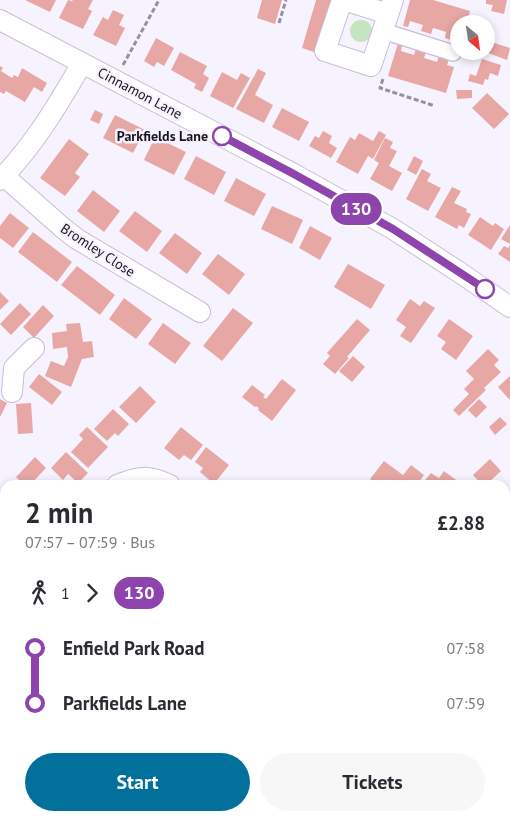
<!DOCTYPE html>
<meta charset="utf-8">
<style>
:root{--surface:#fff;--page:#f7f7f7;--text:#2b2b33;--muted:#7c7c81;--accent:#01719c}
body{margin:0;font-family:"PT Sans",sans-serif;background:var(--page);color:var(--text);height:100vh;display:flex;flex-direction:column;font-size:19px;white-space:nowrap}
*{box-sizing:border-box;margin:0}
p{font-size:16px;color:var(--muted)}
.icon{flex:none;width:28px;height:28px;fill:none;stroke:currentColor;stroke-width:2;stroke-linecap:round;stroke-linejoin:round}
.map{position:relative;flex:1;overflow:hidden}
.panel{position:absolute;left:0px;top:480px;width:510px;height:341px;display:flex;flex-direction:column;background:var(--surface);border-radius:15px 15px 0 0;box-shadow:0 2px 8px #0003}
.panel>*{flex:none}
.badge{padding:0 10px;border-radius:16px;font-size:18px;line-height:32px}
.needle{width:32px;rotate:151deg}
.tools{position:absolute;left:450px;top:15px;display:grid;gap:10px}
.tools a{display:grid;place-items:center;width:45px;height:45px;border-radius:50%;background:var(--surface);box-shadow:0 2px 8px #0003;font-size:25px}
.map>.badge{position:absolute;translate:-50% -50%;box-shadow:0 0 0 2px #fff}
.legs{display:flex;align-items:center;gap:8px;height:55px;padding:0 25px;font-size:16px}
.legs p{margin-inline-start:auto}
.head{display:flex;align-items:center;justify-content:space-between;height:85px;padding:0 25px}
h1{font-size:28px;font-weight:700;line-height:38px}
.action{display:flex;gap:10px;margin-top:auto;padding:10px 25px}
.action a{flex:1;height:58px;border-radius:30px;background:var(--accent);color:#fff;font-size:20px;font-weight:700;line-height:58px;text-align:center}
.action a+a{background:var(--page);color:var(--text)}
ul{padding:0 25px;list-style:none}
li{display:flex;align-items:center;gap:18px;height:55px;font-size:19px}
li i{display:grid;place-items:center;width:8px;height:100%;margin:0 6px;background:currentColor}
li i::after{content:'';width:12px;height:12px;margin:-6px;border:4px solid;border-radius:50%;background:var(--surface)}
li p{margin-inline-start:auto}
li:first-child i{background:linear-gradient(#0000 50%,currentColor 0)}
li:last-child i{background:linear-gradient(currentColor 50%,#0000 0)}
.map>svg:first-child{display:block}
.green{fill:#c4e5c0}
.building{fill:#e6a7a5}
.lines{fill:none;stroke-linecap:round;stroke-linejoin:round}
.service-casing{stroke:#c8bed7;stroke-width:12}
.pedestrian-casing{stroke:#c8bed7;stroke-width:18}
.minor-casing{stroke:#c8bed7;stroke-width:22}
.tertiary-casing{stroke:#c8bed7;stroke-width:28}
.path{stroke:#96929d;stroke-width:3;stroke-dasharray:5 2.5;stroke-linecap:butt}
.service{stroke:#fff;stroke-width:10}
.pedestrian{stroke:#fff;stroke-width:15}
.minor{stroke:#fff;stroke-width:20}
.tertiary{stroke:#fff;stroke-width:25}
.line-1-casing{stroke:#fff;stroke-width:11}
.line-1{stroke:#8e44ad;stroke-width:8}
.stop-1-dot{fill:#fff;stroke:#8e44ad;stroke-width:2.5}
.labels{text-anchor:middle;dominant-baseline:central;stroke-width:5;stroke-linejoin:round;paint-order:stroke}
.street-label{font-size:14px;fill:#19151e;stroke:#f7f3fe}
.stop-label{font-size:14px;font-weight:bold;fill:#19151e;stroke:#f7f3fe;text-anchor:end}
</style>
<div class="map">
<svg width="510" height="821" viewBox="0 0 510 821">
<rect width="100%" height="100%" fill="#f7f3fe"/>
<path class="green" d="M350 31a11 11 0 1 1 22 0a11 11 0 1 1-22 0Z"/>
<path class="building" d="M25,0H56L50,12Z
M68,0L72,1L73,0H93L88,9L92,11L83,29L59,18Z
M262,0H282L275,24L257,18Z
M316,0H336L320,54L302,48Z
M410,0H433L470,11L467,24H459V35H456L454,41L445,38L446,32L440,30L433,28L431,34L421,31L423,25L410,21L408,27L403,26Z
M486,0H507L504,14L491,11L493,5L486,4Z
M113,10L124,15L119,25L125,28L116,46L93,35L103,17L108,20Z
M156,38L174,48L164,66L157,62L154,67L144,61Z
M491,42L510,48L507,60L488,53Z
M398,43L402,45L401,51L414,55L416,49L426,52L424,58L437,62L439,56L449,59L447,65L454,67L446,93L388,76Z
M180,52L207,66L203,74L209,78L202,92L194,88L196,84L171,70Z
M482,59L501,65L498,76L490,73L488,80L485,79L483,85L468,81L470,74L476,76Z
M0,66L3,68L1,71L12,78L14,75L18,77L22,68L47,83L42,92L34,87L25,102L6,91L4,94L0,92Z
M258,69L266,73L255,95L273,105L264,123L236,109Z
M222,72L237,80L241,73L250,78L233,108L210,96Z
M456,90H472V98L457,99Z
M487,93L509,114L494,129L472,108Z
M282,108L309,122L299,141L272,127Z
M95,110L103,114L99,124L90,120Z
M115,115L145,130L133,153L103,138Z
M323,131L332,136L329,143L337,148L331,158L309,146L315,136L319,138Z
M379,131L386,135L373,159L368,156L358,174L336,162L350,137L355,140L359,133L373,141Z
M155,137L186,152L174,175L144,160Z
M385,138L393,142L390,148L397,151L389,166L402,173L392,191L370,179L379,163L374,160Z
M69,139L89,154L75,173L80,177L65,196L40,178Z
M196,156L226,172L214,195L184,179Z
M414,156L423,161L416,175L407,170Z
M422,169L431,174L427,181L441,188L428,211L406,199Z
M236,178L266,194L254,216L224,201Z
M452,187L461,191L454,203L467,209L466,212L471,214L464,228L459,225L457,229L435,217Z
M93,190L120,211L104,232L77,211Z
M272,206L303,220L292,244L261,229Z
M135,211L162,231L147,252L119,231Z
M10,213L29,228L13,248L0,238V226Z
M480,217L493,226L495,223L504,229L491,250L468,235Z
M510,225V244L501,239Z
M310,226L332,238L320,260L299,248Z
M33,232L72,262L57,282L18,252Z
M175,233L202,253L187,274L159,253Z
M510,245V262L498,254L504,246L508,248Z
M218,254L245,274L229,295L202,274Z
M348,264L385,285L371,309L334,287Z
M77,266L115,295L100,315L61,285Z
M0,292L9,301L0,310Z
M124,298L152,319L136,339L109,319Z
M410,299L420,306L424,301L435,308L411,343L400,336L406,327L396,320Z
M20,303L31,314L11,335L0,324Z
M43,305L54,316L34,338L23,327Z
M233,308L253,323L222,361L203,346Z
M357,319L370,330L347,357L349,358L335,374L323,364L330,356L327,353Z
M449,319L473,336L456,360L441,349L446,342L437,336Z
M80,323L83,342L92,341L94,357L82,359L71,387L45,376L51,361L64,366L68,357L67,347L53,349L52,333L67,331L66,324Z
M163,323L191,343L175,364L148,344Z
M488,349L499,360L494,365L501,372L484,388L486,390L459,416L453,410L469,394L464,389L474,379L466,371Z
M353,356L365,367L352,382L339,371Z
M39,374L62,392L52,405L29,387Z
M510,376V400L498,387Z
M282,379L296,390L272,421L258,410L259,408L256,406L255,407L242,397L252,385L265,395L263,397L266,399Z
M140,386L156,402L136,423L119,407Z
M0,399L7,403L0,417Z
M479,399L487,407L476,418L468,410Z
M31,403L33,433L18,434L16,404Z
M113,409L129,424L118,436L115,433L107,441L94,429Z
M500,417L507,424L495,435L489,427Z
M87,427L108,447L88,468L71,452L83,439L79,435Z
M181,427L203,445L191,460L184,455L179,460L164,448Z
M206,447L229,465L214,484L200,472L203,468L195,462Z
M66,452L88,473L78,483L68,474L63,480L51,468Z
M35,457L46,468L30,485H24L16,477Z
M490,459L501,471L486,485H482L473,475Z
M384,461L403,475L411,465L424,475L417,485H378L370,479Z
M444,471L463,485H421L431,473L439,478Z
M5,514V546L0,541V519Z
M510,676V691L505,687V683Z
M5,699V713L0,710V706Z
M505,777L510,780V804L505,800Z"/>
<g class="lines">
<g class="service-casing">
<path id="service" d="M0,762L5,765"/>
</g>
<g class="pedestrian-casing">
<path id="pedestrian" d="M383,31L453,53"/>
</g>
<g class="minor-casing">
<path id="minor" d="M342,0L325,51L371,66L393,0
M344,0L388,14
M0,20L292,173L393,229L459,272L510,307
M4,176L64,229L77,239L200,312
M0,180C34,145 58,105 82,63
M12,392L14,368L34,348
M117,485C139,476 148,475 170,485
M0,631L5,635
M505,727L510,732"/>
</g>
<g class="tertiary-casing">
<path id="tertiary" d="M505,600L510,598
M44,821L49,816"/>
</g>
<path class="path" d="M279,23L286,0
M123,65L159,0
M383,79L380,88L435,106
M0,596L5,597
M505,628L510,627
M82,816L89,821"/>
<use href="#service" class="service"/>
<use href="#pedestrian" class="pedestrian"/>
<use href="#minor" class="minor"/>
<use href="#tertiary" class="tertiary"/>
</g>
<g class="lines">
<g class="line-1-casing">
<path id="line-1" d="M222,136L292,173L393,229L485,289"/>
</g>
<use href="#line-1" class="line-1"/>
</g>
<g class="stop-1-dot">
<circle cx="222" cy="136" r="9"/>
<circle cx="485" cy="289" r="9"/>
</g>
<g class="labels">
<g class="street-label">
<text transform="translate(140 93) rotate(28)">Cinnamon Lane</text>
<text transform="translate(98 250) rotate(33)">Bromley Close</text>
</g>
<g class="stop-label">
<text x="208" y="136">Parkfields Lane</text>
</g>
</g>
</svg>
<div class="tools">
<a><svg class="needle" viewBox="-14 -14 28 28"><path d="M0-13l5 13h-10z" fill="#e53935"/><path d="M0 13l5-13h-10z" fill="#7c7c81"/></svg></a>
</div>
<b class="badge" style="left:356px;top:209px;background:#8e44ad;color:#fff">130</b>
<section class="panel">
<div class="head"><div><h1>2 min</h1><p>07:57 – 07:59 · Bus</p></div><b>£2.88</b></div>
<div class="legs"><svg class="icon" aria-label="walk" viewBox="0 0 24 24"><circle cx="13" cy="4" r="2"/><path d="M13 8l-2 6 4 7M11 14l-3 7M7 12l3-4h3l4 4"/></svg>1<svg class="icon" aria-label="forward" viewBox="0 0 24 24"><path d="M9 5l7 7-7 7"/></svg><b class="badge" style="background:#8e44ad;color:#fff">130</b></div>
<ul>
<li><i style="color:#8e44ad"></i><b>Enfield Park Road</b><p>07:58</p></li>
<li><i style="color:#8e44ad"></i><b>Parkfields Lane</b><p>07:59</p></li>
</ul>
<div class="action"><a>Start</a><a>Tickets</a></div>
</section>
</div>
